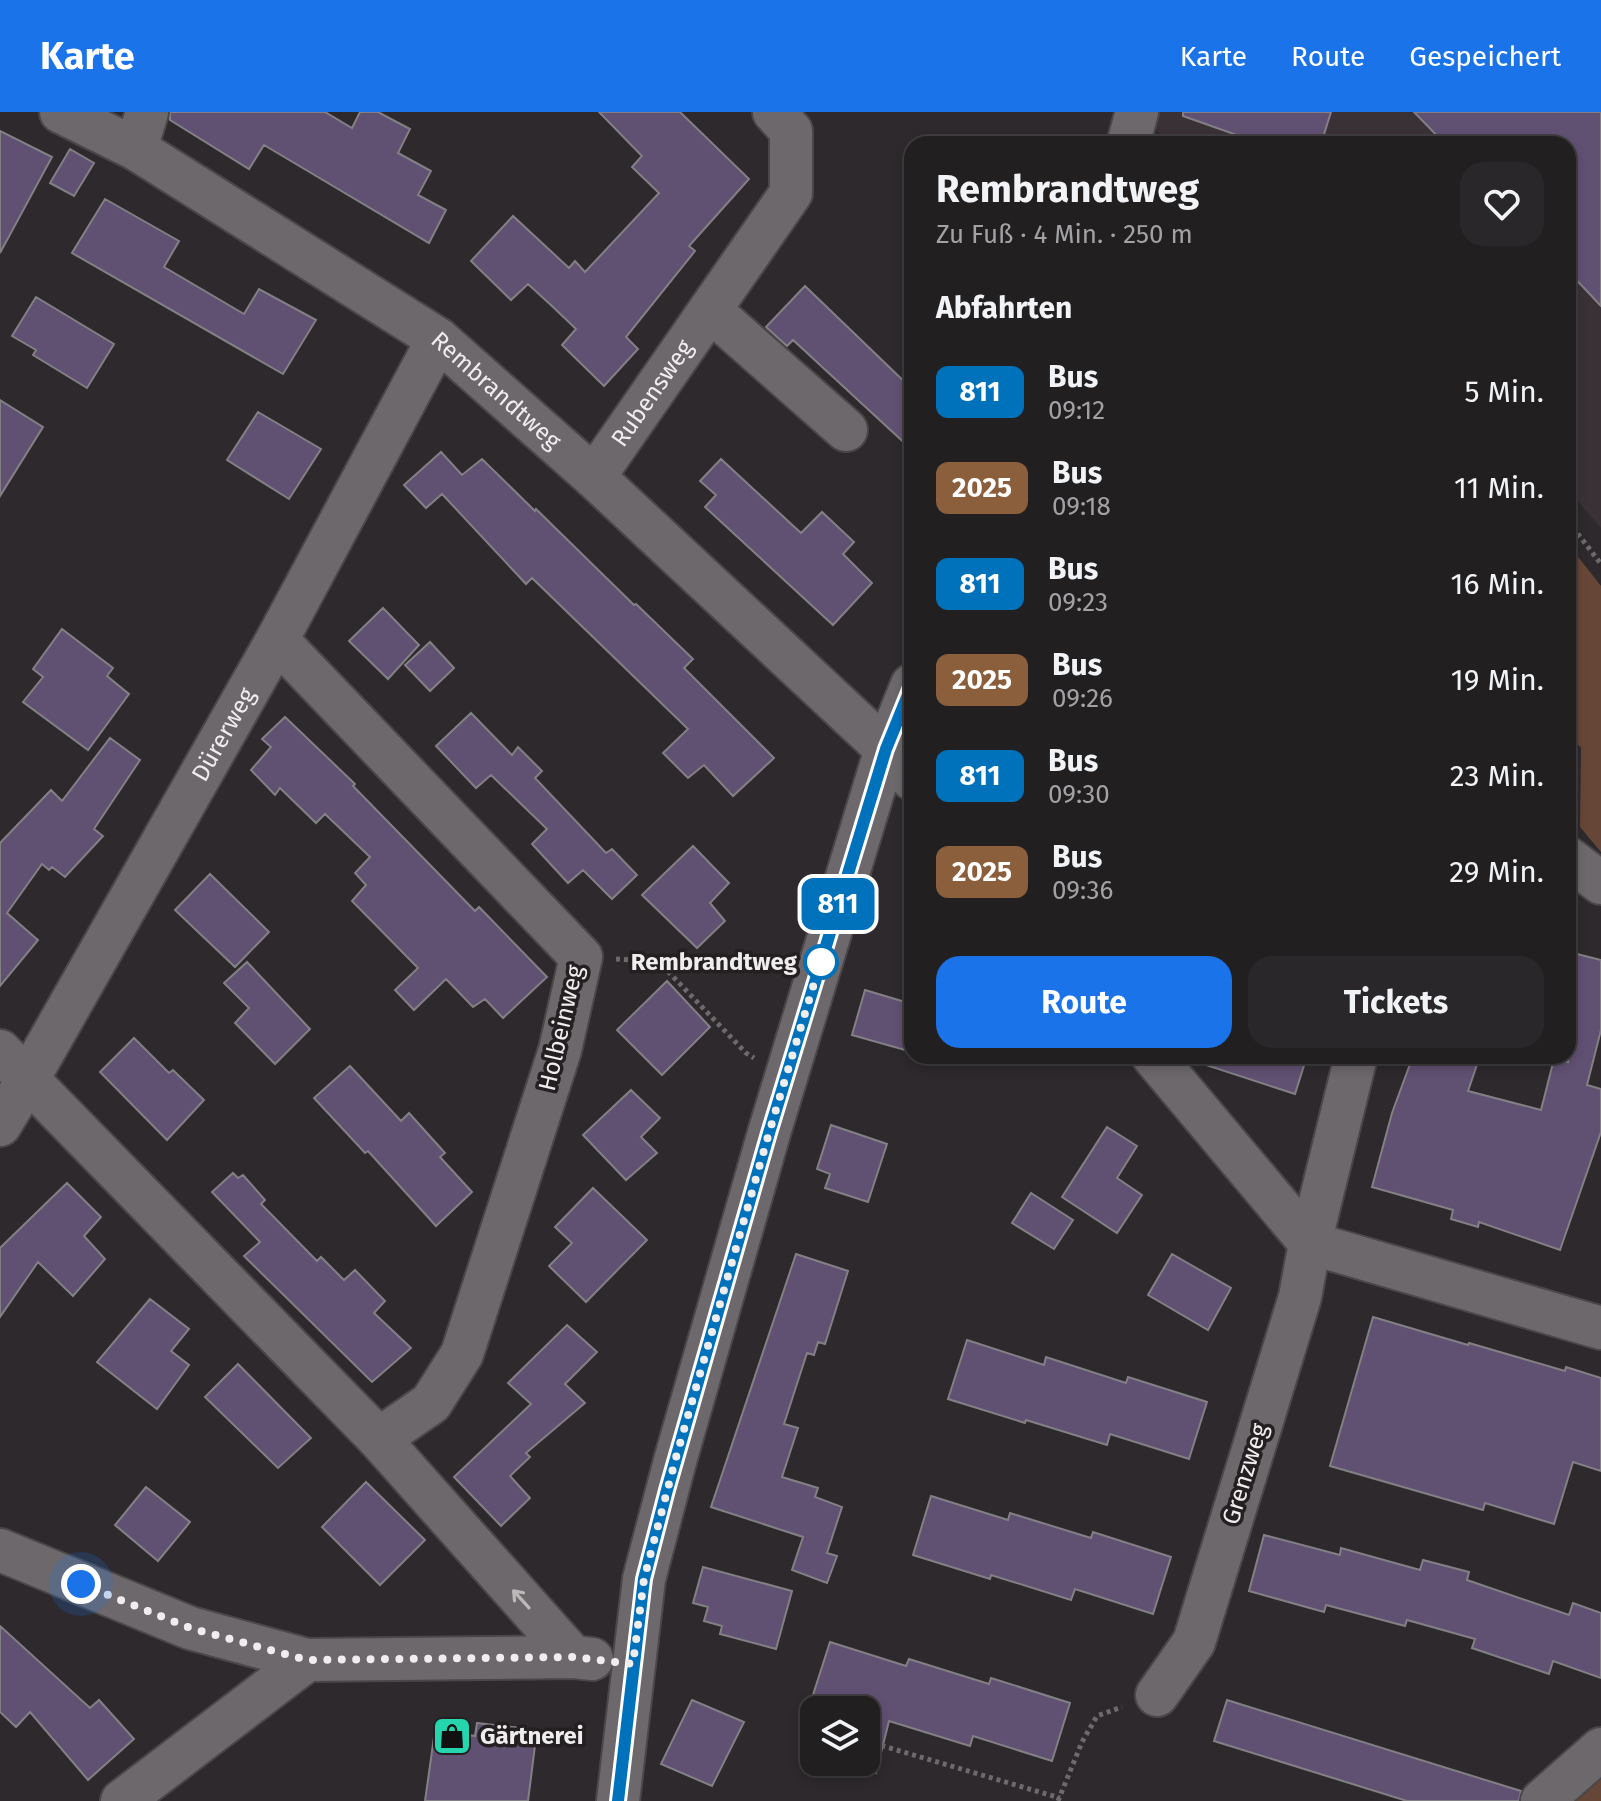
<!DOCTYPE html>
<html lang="de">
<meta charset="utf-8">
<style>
:root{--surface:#221f21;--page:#2a272a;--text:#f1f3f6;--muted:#a2a2a5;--line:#3f3d3f;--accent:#1a73e8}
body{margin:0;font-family:"Fira Sans",sans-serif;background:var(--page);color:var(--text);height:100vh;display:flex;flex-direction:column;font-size:30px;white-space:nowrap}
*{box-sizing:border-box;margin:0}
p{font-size:26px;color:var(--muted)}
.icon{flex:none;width:44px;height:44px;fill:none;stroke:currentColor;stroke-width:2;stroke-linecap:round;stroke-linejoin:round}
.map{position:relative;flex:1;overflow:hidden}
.side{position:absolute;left:904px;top:24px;width:672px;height:928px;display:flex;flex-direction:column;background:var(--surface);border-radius:24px;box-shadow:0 4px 12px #0003,0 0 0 2px var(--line)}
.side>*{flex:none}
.badge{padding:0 16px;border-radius:12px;font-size:28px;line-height:52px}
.controls{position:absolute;left:800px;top:1584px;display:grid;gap:16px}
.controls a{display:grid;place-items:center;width:80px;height:80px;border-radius:16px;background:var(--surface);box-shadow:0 4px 12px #0003,0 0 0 2px var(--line);font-size:40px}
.you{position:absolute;width:40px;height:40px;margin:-20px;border:6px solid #fff;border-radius:50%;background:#1a73e8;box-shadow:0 0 0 12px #1a73e833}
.map>.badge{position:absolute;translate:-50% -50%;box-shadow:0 0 0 4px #fff}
h2{padding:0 32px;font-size:30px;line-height:72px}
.round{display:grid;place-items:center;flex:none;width:84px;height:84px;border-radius:24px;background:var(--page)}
.summary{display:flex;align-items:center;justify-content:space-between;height:136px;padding:0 32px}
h1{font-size:38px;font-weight:700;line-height:60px}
.action{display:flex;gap:16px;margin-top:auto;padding:16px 32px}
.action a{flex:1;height:92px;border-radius:24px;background:var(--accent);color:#fff;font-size:32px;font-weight:700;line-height:92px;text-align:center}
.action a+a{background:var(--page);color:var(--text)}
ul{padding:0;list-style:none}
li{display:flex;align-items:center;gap:24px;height:96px;padding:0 32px}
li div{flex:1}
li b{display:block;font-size:30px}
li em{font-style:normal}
li .badge{min-width:88px;font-weight:700;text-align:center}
header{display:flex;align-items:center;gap:48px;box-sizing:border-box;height:112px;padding:0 40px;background:var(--accent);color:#fff}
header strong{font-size:38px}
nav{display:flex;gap:44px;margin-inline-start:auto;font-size:28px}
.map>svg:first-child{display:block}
.built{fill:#3a3137}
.green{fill:#664637}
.building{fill:#605072;stroke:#828085;stroke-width:2}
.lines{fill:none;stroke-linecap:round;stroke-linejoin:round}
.minor-casing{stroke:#4a4749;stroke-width:46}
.path{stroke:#6d696c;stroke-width:5;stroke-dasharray:4 4;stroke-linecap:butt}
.minor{stroke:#6d686b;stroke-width:42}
.oneway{stroke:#bcb8ba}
.line-casing{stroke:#fff;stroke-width:18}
.line{stroke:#0072bc;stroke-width:12}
.walk{stroke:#f0edef;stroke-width:8;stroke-dasharray:0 14.4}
.stop-dot{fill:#fff;stroke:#0072bc;stroke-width:4}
.labels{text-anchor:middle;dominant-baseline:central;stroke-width:7;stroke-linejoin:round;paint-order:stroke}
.street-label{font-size:24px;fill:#f0edef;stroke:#242022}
.stop-label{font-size:24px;font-weight:bold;fill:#f0edef;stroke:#242022;text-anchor:end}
.poi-label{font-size:24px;font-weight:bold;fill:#f0edef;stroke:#242022;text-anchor:start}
</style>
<header>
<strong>Karte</strong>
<nav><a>Karte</a><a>Route</a><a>Gespeichert</a></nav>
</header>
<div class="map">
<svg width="1601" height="1689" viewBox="0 0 1601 1689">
<rect width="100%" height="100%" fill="#2d292c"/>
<path class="built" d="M1157,0H1601V416L1568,378V32H1175L1152,15Z"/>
<path class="green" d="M1568,432L1601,474V740L1580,715L1581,636L1568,621Z
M1601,1661V1689H1567Z"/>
<path class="building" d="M170,0H325L352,16L360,0H378L410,17L398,41L431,59L418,83L446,98L429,131L264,33L249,57L170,8Z
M599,0H680L749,67L689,134L695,139L626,225L638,237L604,274L562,233L576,217L553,195L528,172L511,188L471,149L513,104L569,156L575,149L585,160L659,81L632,55L642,44Z
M1183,0H1331L1321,32H1262L1183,4Z
M1414,0H1601V194L1568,159V32H1445Z
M0,19L52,45L0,141Z
M70,37L94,51L74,84L50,71Z
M105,87L179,129L164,155L244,202L259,177L316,208L283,262L72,141Z
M805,174L912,277V338L793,228L787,234L766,215Z
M36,185L114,232L87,276L33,243L36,238L12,224Z
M0,288L43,315L0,384Z
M258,300L321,337L289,387L227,348Z
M441,340L462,363L482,347L535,399L536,397L634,493L636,492L693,547L684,556L774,646L733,684L704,653L688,666L663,641L688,617L532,466L526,472L442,382L426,396L404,373Z
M721,347L801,421L822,400L854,430L843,442L872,471L833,513L705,395L716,383L700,369Z
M383,496L419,533L388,567L349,529Z
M62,517L113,556L107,564L129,582L88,638L23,590L43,565L33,557Z
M430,530L454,556L430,579L405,553Z
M471,601L512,643L518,635L542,659L535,666L606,741L612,737L637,763L612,787L583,758L568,771L532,732L547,717L491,663L476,676L436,634Z
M285,605L355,672L353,674L475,799L479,795L547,865L503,906L485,887L473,895L446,867L414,898L395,878L418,856L352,789L366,773L355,761L370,745L325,702L316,711L280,676L275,683L251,658L271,635L262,627Z
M110,626L140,648L94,717L103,724L65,765L52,755L49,758L42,752L7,801L38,828L0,874V731L51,678L62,689Z
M693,734L729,771L710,791L725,809L697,836L642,783Z
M210,762L269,820L235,855L175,798Z
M1573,841L1601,848V918L1587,973L1601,977V1020L1560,1138L1479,1110L1478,1115L1451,1107L1453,1098L1372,1075L1392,1001L1413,944H1480L1468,979L1541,998L1554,947L1568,950V862Z
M247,850L310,917L275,952L235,911L249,896L224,871Z
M667,869L710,915L662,963L617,918Z
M865,878L912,892V940L852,923Z
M134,926L169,961L173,958L204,988L167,1028L100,960Z
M1198,944H1307L1295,982L1197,950Z
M350,954L401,1009L409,1001L445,1041L440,1045L472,1080L436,1114L368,1039L365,1041L314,986Z
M631,978L660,1006L641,1025L657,1041L626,1068L583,1023Z
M831,1013L887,1032L868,1090L825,1076L830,1062L817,1057Z
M1107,1015L1137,1034L1117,1066L1142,1083L1117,1121L1062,1085Z
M233,1061L238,1066L243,1063L265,1088L261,1092L317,1149L321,1145L344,1168L355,1158L385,1189L374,1201L411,1236L372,1270L244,1144L260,1130L212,1080Z
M67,1071L101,1105L84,1124L105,1147L73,1184L38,1150L0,1205V1136Z
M593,1076L647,1128L586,1190L549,1154L572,1131L555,1115Z
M1031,1081L1073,1108L1054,1137L1012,1111Z
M796,1142L848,1159L825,1232L818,1230L814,1243L807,1241L784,1312L798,1316L782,1365L818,1376L815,1385L842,1395L827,1441L837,1444L827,1471L792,1458L803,1425L711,1395Z
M1172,1142L1231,1176L1208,1218L1148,1183Z
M150,1187L189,1217L171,1239L189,1253L157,1297L97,1250Z
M1373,1205L1468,1233L1469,1231L1565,1259L1566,1255L1601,1266V1359L1573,1350L1554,1412L1485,1391L1483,1398L1330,1354Z
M567,1213L597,1240L565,1272L585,1291L526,1341L530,1345L510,1364L530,1386L501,1414L454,1365L531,1292L508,1271Z
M967,1228L1044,1253L1046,1245L1126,1271L1128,1265L1207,1290L1189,1347L1110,1322L1107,1333L1026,1308L1025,1311L948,1287Z
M238,1252L311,1326L278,1356L205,1285Z
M366,1370L425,1428L380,1473L322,1415Z
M146,1375L190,1410L158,1449L115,1413Z
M931,1384L1008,1408L1010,1401L1091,1426L1093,1420L1171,1445L1153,1502L1075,1477L1071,1488L991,1463L990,1467L913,1443Z
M1264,1423L1340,1443L1341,1436L1420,1458L1423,1448L1469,1460L1467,1468L1569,1503L1573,1491L1601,1501V1566L1553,1549L1549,1562L1472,1536L1475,1527L1407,1508L1405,1514L1326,1493L1324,1500L1249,1479Z
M703,1455L792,1479L776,1537L720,1522L722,1514L704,1509L708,1495L693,1491Z
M0,1514L90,1596L99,1588L134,1627L88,1668L30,1600L16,1615L0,1600Z
M830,1530L906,1554L909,1547L989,1572L991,1566L1070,1591L1052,1649L973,1624L970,1634L889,1609L876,1661L866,1659V1598H840L811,1589Z
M692,1588L744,1610L712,1674L661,1652Z
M1227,1588L1521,1679L1519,1689H1407L1214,1629Z
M477,1611L537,1618L528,1689H425L435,1618L475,1624Z"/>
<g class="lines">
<g class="minor-casing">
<g id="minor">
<path id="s1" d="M61,0L136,37L438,227L594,365L886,637L912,667"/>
<path d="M1128,32L1137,0"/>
<path d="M136,37L147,0"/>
<path d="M710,198L846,318"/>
<path id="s2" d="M594,365L791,81V19L774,0"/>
<path d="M277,528L581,845L560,938L462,1242L431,1291L379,1327"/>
<path d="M1568,746L1601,771"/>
<path d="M0,939L379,1327L573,1545"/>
<path d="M1153,944L1310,1131L1300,1185L1194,1530L1157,1583"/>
<path d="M1356,944L1310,1131L1601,1216"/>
<path id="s3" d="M0,1013L28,967L277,528L438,227"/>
<path d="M0,1438L190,1516L307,1548L573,1545L592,1547"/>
<path d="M122,1689L307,1548"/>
<path d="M618,1689L644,1467L675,1349L769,1021L886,637L912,573"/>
<path d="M1542,1689L1601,1637"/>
</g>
</g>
<path class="path" d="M1568,409L1601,452
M616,847L659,850L746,941L754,946
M813,1613H814
M866,1629L1060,1686
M1058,1689L1082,1630L1097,1604L1122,1595"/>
<use href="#minor" class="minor"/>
</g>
<defs><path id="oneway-shaft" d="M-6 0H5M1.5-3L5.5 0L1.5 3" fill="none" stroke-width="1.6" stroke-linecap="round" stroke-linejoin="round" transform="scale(2)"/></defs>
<use class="oneway" href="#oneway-shaft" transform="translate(521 1487) rotate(-132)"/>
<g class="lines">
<g class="line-casing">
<path id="line" d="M618,1689L644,1467L667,1378L769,1021L886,637L912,573"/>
</g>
<use href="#line" class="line"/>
<path class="walk" d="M81,1472L190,1516L307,1548L573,1545L633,1552L644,1467L675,1349L769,1021L822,845L821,850"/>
</g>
<defs>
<g id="shop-square" transform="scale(2)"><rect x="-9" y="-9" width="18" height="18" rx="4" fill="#24d5ae" stroke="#242022"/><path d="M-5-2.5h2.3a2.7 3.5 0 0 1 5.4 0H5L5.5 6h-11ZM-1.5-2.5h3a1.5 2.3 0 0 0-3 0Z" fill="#111"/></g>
</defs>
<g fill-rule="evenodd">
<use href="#shop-square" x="452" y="1624"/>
</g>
<circle class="stop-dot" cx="821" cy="850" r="16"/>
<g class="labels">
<g class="street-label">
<text stroke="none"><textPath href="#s1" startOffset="518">Rembrandtweg</textPath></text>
<text stroke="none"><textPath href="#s2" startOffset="102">Rubensweg</textPath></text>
<text stroke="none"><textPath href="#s3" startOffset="450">Dürerweg</textPath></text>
<text transform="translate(561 916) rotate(-77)">Holbeinweg</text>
<text transform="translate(1245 1362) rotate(-73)">Grenzweg</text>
</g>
<g class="stop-label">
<text x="797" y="850">Rembrandtweg</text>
</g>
<g class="poi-label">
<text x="480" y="1624">Gärtnerei</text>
</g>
</g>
</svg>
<div class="controls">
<a><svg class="icon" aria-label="layers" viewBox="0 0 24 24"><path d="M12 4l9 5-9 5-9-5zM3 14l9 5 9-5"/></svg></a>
</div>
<div class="you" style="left:81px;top:1472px"></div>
<b class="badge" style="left:838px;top:792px;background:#0072bc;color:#fff">811</b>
<section class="side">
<div class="summary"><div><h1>Rembrandtweg</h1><p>Zu Fuß · 4 Min. · 250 m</p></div><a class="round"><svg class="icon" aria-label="heart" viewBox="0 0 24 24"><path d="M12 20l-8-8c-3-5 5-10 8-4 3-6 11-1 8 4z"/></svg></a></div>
<h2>Abfahrten</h2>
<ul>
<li><span class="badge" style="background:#0072bc;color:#fff">811</span><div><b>Bus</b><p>09:12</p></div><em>5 Min.</em></li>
<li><span class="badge" style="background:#8b5e3c;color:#fff">2025</span><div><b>Bus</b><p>09:18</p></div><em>11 Min.</em></li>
<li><span class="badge" style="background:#0072bc;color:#fff">811</span><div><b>Bus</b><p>09:23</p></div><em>16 Min.</em></li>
<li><span class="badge" style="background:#8b5e3c;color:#fff">2025</span><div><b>Bus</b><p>09:26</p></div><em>19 Min.</em></li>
<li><span class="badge" style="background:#0072bc;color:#fff">811</span><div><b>Bus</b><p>09:30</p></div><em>23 Min.</em></li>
<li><span class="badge" style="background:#8b5e3c;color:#fff">2025</span><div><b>Bus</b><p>09:36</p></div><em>29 Min.</em></li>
</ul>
<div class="action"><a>Route</a><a>Tickets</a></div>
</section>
</div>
